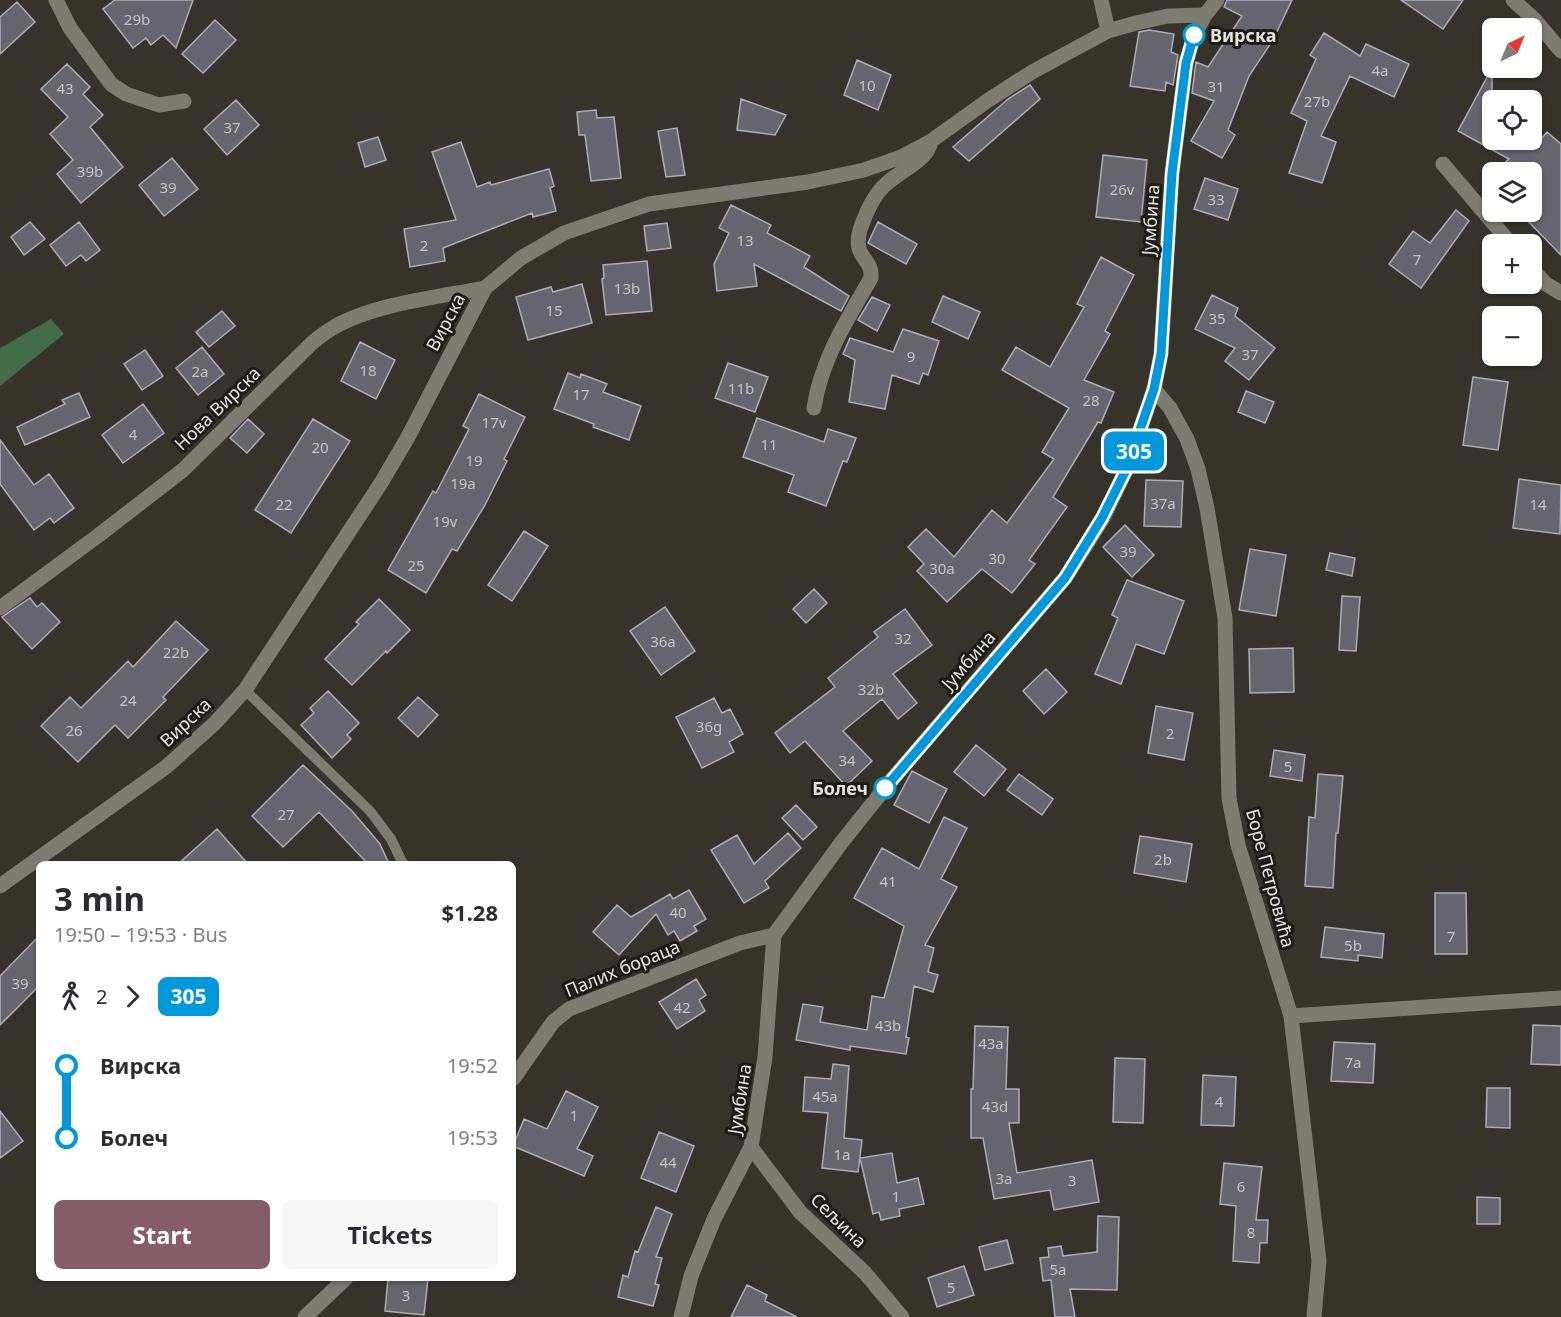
<!DOCTYPE html>
<meta charset="utf-8">
<style>
:root{--surface:#fff;--page:#f7f7f7;--text:#2b2b33;--muted:#7c7c81;--accent:#855d68}
body{margin:0;font-family:"Noto Sans",sans-serif;background:var(--page);color:var(--text);height:100vh;display:flex;flex-direction:column;font-size:22px;white-space:nowrap}
*{box-sizing:border-box;margin:0}
p{font-size:20px;color:var(--muted)}
.icon{flex:none;width:33px;height:33px;fill:none;stroke:currentColor;stroke-width:2;stroke-linecap:round;stroke-linejoin:round}
.map{position:relative;flex:1;overflow:hidden}
.sheet{position:absolute;left:36px;top:861px;width:480px;height:420px;display:flex;flex-direction:column;background:var(--surface);border-radius:9px;box-shadow:0 2px 4px #0004}
.sheet>*{flex:none}
.badge{padding:0 12px;border-radius:9px;font-size:21px;line-height:39px}
.needle{width:39px;rotate:43deg}
.fabs{position:absolute;left:1482px;top:18px;display:grid;gap:12px}
.fabs a{display:grid;place-items:center;width:60px;height:60px;border-radius:9px;background:var(--surface);box-shadow:0 2px 4px #0004;font-size:30px}
.map>.badge{position:absolute;translate:-50% -50%;box-shadow:0 0 0 3px #fff}
.legs{display:flex;align-items:center;gap:9px;height:66px;padding:0 18px;font-size:20px}
.legs p{margin-inline-start:auto}
.head{display:flex;align-items:center;justify-content:space-between;height:102px;padding:0 18px}
h1{font-size:33px;font-weight:700;line-height:45px}
.button{display:flex;gap:12px;margin-top:auto;padding:12px 18px}
.button a{flex:1;height:69px;border-radius:9px;background:var(--accent);color:#fff;font-size:24px;font-weight:700;line-height:69px;text-align:center}
.button a+a{background:var(--page);color:var(--text)}
ul{padding:0 18px;list-style:none}
li{display:flex;align-items:center;gap:21px;height:72px;font-size:22px}
li i{display:grid;place-items:center;width:9px;height:100%;margin:0 8px;background:currentColor}
li i::after{content:'';width:15px;height:15px;margin:-8px;border:4px solid;border-radius:50%;background:var(--surface)}
li p{margin-inline-start:auto}
li:first-child i{background:linear-gradient(#0000 50%,currentColor 0)}
li:last-child i{background:linear-gradient(currentColor 50%,#0000 0)}
.map>svg:first-child{display:block}
.forest{fill:#456c48}
.building{fill:#65646f;stroke:#adacb8;stroke-width:1.5}
.lines{fill:none;stroke-linecap:round;stroke-linejoin:round}
.lane{stroke:#7e7b70;stroke-width:10}
.street{stroke:#7e7b70;stroke-width:15}
.secondary{stroke:#7e7b70;stroke-width:15}
.line-1-casing{stroke:#fff;stroke-width:14}
.line-1{stroke:#0098da;stroke-width:9}
.stop-1-dot{fill:#fff;stroke:#0098da;stroke-width:3}
.labels{text-anchor:middle;dominant-baseline:central;stroke-width:6;stroke-linejoin:round;paint-order:stroke}
.number-label{font-size:15px;fill:#c5c4c2}
.stop-label{font-size:18px;font-weight:bold;fill:#e5e4dd;stroke:#1c1b17;text-anchor:start}
.street-label{font-size:18px;fill:#e5e4dd;stroke:#1c1b17}
</style>
<div class="map">
<svg width="1561" height="1317" viewBox="0 0 1561 1317">
<rect width="100%" height="100%" fill="#36342a"/>
<path class="forest" d="M51,319L64,334L0,386V348Z"/>
<path class="building" d="M115,0H193L176,48L163,35L151,45L146,38L133,48L103,9Z
M1227,0H1292L1273,40L1249,76L1228,130L1235,135L1222,158L1191,141L1214,101L1192,93L1196,62L1208,67L1242,16L1224,7Z
M1401,0H1463L1443,29Z
M17,2L35,22L0,54V17Z
M215,20L236,40L203,73L182,54Z
M1149,30L1174,34L1171,52L1178,55L1173,85L1166,82L1165,91L1130,86L1139,32Z
M1324,33L1360,56L1366,44L1409,64L1394,97L1350,76L1321,136L1336,142L1322,183L1289,173L1307,121L1291,113L1316,59L1310,55Z
M857,60L891,75L878,110L844,95Z
M67,64L90,87L83,94L103,115L90,127L123,167L81,203L57,174L73,160L50,134L68,117L41,89Z
M1492,68V140H1540L1547,132L1561,144V255L1519,212H1532V172H1495L1509,159L1458,131Z
M1030,85L1040,99L969,161L953,147L1008,99Z
M741,99L786,115L775,135L737,130Z
M236,100L259,125L227,155L204,129Z
M596,110L597,118L614,117L621,178L591,181L585,135H579L577,112Z
M677,128L685,175L666,177L658,131Z
M378,137L386,160L365,167L358,143Z
M461,142L477,187L490,182L491,185L549,169L554,186L550,188L556,211L533,217L532,213L443,248L445,261L410,267L404,229L456,220L432,152Z
M1103,155L1147,160L1141,222L1096,217Z
M172,158L198,189L164,216L139,185Z
M1205,178L1238,189L1228,220L1194,209Z
M731,205L771,225L767,233L810,256L804,267L849,296L841,311L754,264L757,286L717,291L714,264L729,233L719,228Z
M1456,210L1469,221L1421,288L1389,264L1413,231L1430,243Z
M30,222L45,239L24,255L11,237Z
M79,222L100,250L86,261L81,255L66,266L50,245Z
M878,222L917,244L906,264L868,243Z
M667,223L671,248L647,251L644,226Z
M1101,257L1134,275L1105,331L1110,334L1084,380L1114,392L1101,423L1098,422L1053,497L1067,507L1029,560L1035,564L1012,593L982,569L947,602L917,571L924,564L908,547L926,529L954,557L992,510L1007,523L1054,459L1042,452L1069,408L1002,370L1016,347L1050,367L1084,307L1077,304Z
M647,261L652,311L606,315L602,279L604,278L603,265Z
M582,284L592,323L528,340L516,297L551,287L553,292Z
M1212,295L1238,308L1235,316L1275,348L1249,380L1225,361L1235,348L1195,329Z
M943,296L980,312L968,339L932,322Z
M872,297L890,305L877,331L858,320Z
M222,311L235,326L209,347L196,332Z
M903,329L939,341L928,375L923,373L919,384L892,375L885,409L849,402L855,360L843,354L850,338L893,352Z
M360,342L395,360L376,399L341,381Z
M202,347L224,374L198,395L176,368Z
M145,350L163,376L142,390L124,364Z
M728,363L768,377L755,412L715,398Z
M568,373L580,378L581,374L607,384L603,392L641,406L629,440L593,427L594,424L554,409Z
M1473,377L1508,382L1498,450L1463,445Z
M1246,391L1274,402L1265,423L1238,412Z
M79,393L90,417L25,445L17,427L65,404L62,400Z
M479,394L525,417L504,459L507,461L485,505L457,551L452,549L426,593L388,570L433,491L436,493L469,429L463,426Z
M143,404L164,433L123,463L102,435Z
M757,418L824,442L828,429L856,438L847,462L843,461L826,506L788,492L794,475L743,457Z
M248,419L264,434L247,453L230,438Z
M313,419L350,441L291,533L255,510Z
M0,440L34,485L49,474L74,508L54,523L50,518L34,530L0,484Z
M1519,479L1561,485L1560,534L1513,528Z
M1146,480L1183,481L1181,527L1144,526Z
M1125,525L1154,555L1132,577L1103,547Z
M524,531L548,546L512,601L488,585Z
M1250,549L1286,555L1276,616L1239,610Z
M1330,553L1355,558L1352,576L1326,570Z
M1127,580L1184,601L1164,654L1136,644L1121,684L1095,674L1118,618L1112,615Z
M814,589L827,603L806,623L793,609Z
M1342,596L1360,597L1356,651L1339,650Z
M30,598L37,607L42,603L60,622L32,649L2,617Z
M379,599L410,630L387,653L386,651L352,685L325,659L359,624L356,622Z
M665,607L695,651L661,675L630,631Z
M905,609L932,645L893,674L917,703L898,719L882,699L843,731L872,761L846,786L805,741L790,753L775,733L835,687L828,678L878,637L874,632Z
M176,621L208,650L163,697L166,700L128,738L115,725L78,762L41,726L70,697L81,708L128,661L133,667Z
M1293,648L1294,692L1250,693L1249,649Z
M1046,669L1067,692L1044,714L1023,691Z
M328,691L359,723L347,735L351,739L332,758L301,725L314,713L310,708Z
M418,697L438,715L418,737L398,718Z
M714,698L722,713L730,709L743,734L729,742L734,752L702,768L676,717Z
M1156,706L1193,713L1184,760L1148,753Z
M976,745L1006,769L984,796L954,772Z
M1274,750L1305,755L1302,781L1270,776Z
M303,765L352,811L380,844L389,864H368L319,812L283,847L252,816Z
M912,771L947,789L929,823L894,805Z
M1019,774L1053,799L1042,815L1007,790Z
M1318,774L1343,776L1338,833H1336L1333,888L1305,886L1309,817L1315,818Z
M796,805L817,827L803,840L782,818Z
M944,817L967,828L941,879L957,887L925,945L934,948L928,972L938,975L933,992L914,986L906,1037L909,1038L906,1054L850,1046V1050L796,1040L803,1004L823,1007L820,1022L867,1030L872,996L884,998L904,926L854,898L882,848L919,869Z
M217,829L248,864H178Z
M788,833L801,848L765,881L769,888L744,903L711,850L737,835L754,864Z
M1140,836L1192,844L1186,882L1134,873Z
M689,890L706,919L694,926L697,931L680,941L674,931L668,935L656,914L619,955L593,932L617,905L631,917L670,894L673,899Z
M1435,893H1466L1467,954H1435Z
M1325,927L1384,934L1382,958L1358,955V961L1321,957Z
M39,936V986L0,1025V976Z
M696,979L706,995L699,1000L705,1011L677,1029L659,1002Z
M1533,1025L1561,1026V1065L1531,1064Z
M975,1026L1008,1027L1006,1089H1019V1123H1009L1017,1173L1092,1160L1099,1202L1054,1210L1050,1190L994,1199L983,1138H971V1089H973Z
M1334,1042L1375,1044L1373,1083L1331,1081Z
M1115,1058L1145,1059L1143,1123L1113,1122Z
M833,1064L849,1066L844,1138L862,1140L858,1172L822,1168L828,1113L803,1111L805,1077L831,1079Z
M1203,1075L1236,1077L1234,1126L1201,1125Z
M1487,1088H1510V1128L1486,1127Z
M566,1091L598,1107L577,1149L593,1156L584,1176L513,1146L524,1119L547,1129Z
M0,1111L23,1141L0,1158Z
M659,1132L694,1146L676,1192L641,1178Z
M892,1153L897,1183L918,1178L924,1204L899,1209L900,1216L881,1220L879,1212L873,1214L860,1158Z
M1224,1163L1262,1167L1256,1220H1268L1267,1243H1260L1259,1263L1233,1261L1236,1206L1220,1204Z
M1477,1197L1500,1198V1224H1477Z
M656,1207L672,1214L656,1257L662,1258L655,1284L659,1285L653,1306L618,1297L623,1275L628,1277L635,1251L638,1252Z
M1098,1216L1119,1217L1117,1290L1070,1289L1075,1317H1055L1051,1280L1043,1281L1040,1258L1049,1257L1048,1248L1061,1246L1063,1256L1097,1252Z
M1007,1240L1013,1263L985,1270L979,1247Z
M964,1266L974,1295L937,1307L928,1278Z
M388,1278L428,1279L424,1315L385,1311Z
M747,1285L767,1295L765,1301L797,1317H731Z"/>
<g class="lines">
<path class="lane" d="M245,690L370,811L391,839L403,864"/>
<path class="street" d="M56,0L70,28L111,84L126,94L159,105L184,101
M1101,0L1108,31
M1513,0L1535,20L1561,51
M1443,164L1511,244
M1532,269L1546,284L1561,293
M1154,389L1170,408L1187,439L1198,469L1207,508L1225,618L1229,798L1238,845L1291,1016L1319,1261L1314,1317
M814,408C821,360 847,320 871,278C873,257 852,259 860,230C865,215 873,196 885,185C900,170 927,162 931,141
M0,608L99,535L183,470L312,343C318,338 324,333 331,329C371,304 439,297 485,288
M0,886L166,767L215,723L245,690L381,483L408,437L485,288L521,258L564,233L649,204L808,182L864,170L901,157L931,141L987,101L1032,72L1108,31L1136,23L1168,16L1205,15
M1291,1016L1561,998
M513,1079L553,1022L569,1009L740,943L774,935L765,1057L751,1147L714,1219L691,1276L681,1317
M751,1147L800,1212L865,1273L902,1317
M305,1317L346,1278"/>
<path class="secondary" d="M774,935L841,843L889,783L1065,578L1103,518L1126,470L1154,389L1161,354L1172,173L1186,63L1194,35L1205,15L1217,0"/>
</g>
<g class="lines">
<g class="line-1-casing">
<path id="line-1" d="M885,788L1065,578L1102,518L1126,470L1154,389L1161,354L1172,173L1186,63L1194,35"/>
</g>
<use href="#line-1" class="line-1"/>
</g>
<g class="stop-1-dot">
<circle cx="1194" cy="35" r="10"/>
<circle cx="885" cy="788" r="10"/>
</g>
<g class="labels">
<g class="number-label">
<text x="137" y="19">29b</text>
<text x="1380" y="70">4a</text>
<text x="867" y="85">10</text>
<text x="1216" y="86">31</text>
<text x="65" y="88">43</text>
<text x="1317" y="101">27b</text>
<text x="232" y="127">37</text>
<text x="90" y="171">39b</text>
<text x="168" y="187">39</text>
<text x="1122" y="189">26v</text>
<text x="1216" y="199">33</text>
<text x="745" y="240">13</text>
<text x="424" y="245">2</text>
<text x="1417" y="259">7</text>
<text x="627" y="288">13b</text>
<text x="554" y="310">15</text>
<text x="1217" y="318">35</text>
<text x="1250" y="354">37</text>
<text x="911" y="356">9</text>
<text x="368" y="370">18</text>
<text x="200" y="371">2a</text>
<text x="741" y="388">11b</text>
<text x="581" y="394">17</text>
<text x="1091" y="400">28</text>
<text x="494" y="422">17v</text>
<text x="133" y="434">4</text>
<text x="769" y="444">11</text>
<text x="320" y="447">20</text>
<text x="474" y="460">19</text>
<text x="463" y="483">19a</text>
<text x="1163" y="503">37a</text>
<text x="284" y="504">22</text>
<text x="1538" y="504">14</text>
<text x="445" y="521">19v</text>
<text x="1128" y="551">39</text>
<text x="997" y="558">30</text>
<text x="416" y="565">25</text>
<text x="942" y="568">30a</text>
<text x="903" y="638">32</text>
<text x="663" y="641">36a</text>
<text x="176" y="652">22b</text>
<text x="871" y="689">32b</text>
<text x="128" y="700">24</text>
<text x="709" y="726">36g</text>
<text x="74" y="730">26</text>
<text x="1170" y="733">2</text>
<text x="847" y="760">34</text>
<text x="1288" y="766">5</text>
<text x="286" y="814">27</text>
<text x="1163" y="859">2b</text>
<text x="888" y="881">41</text>
<text x="678" y="912">40</text>
<text x="1451" y="936">7</text>
<text x="1353" y="945">5b</text>
<text x="20" y="983">39</text>
<text x="682" y="1007">42</text>
<text x="888" y="1025">43b</text>
<text x="991" y="1043">43a</text>
<text x="1353" y="1062">7a</text>
<text x="825" y="1096">45a</text>
<text x="1219" y="1101">4</text>
<text x="995" y="1106">43d</text>
<text x="574" y="1115">1</text>
<text x="842" y="1154">1a</text>
<text x="668" y="1162">44</text>
<text x="1004" y="1178">3a</text>
<text x="1072" y="1180">3</text>
<text x="1241" y="1186">6</text>
<text x="896" y="1196">1</text>
<text x="1251" y="1232">8</text>
<text x="1058" y="1269">5a</text>
<text x="951" y="1287">5</text>
<text x="406" y="1295">3</text>
</g>
<g class="stop-label">
<text x="1210" y="35">Вирска</text>
<text x="868" y="788" text-anchor="end">Болеч</text>
</g>
<g class="street-label">
<text transform="translate(1150 220) rotate(-86)">Јумбина</text>
<text transform="translate(445 322) rotate(-62)">Вирска</text>
<text transform="translate(217 408) rotate(-44)">Нова Вирска</text>
<text transform="translate(968 660) rotate(-49)">Јумбина</text>
<text transform="translate(185 722) rotate(-43)">Вирска</text>
<text transform="translate(1271 878) rotate(75)">Боре Петровића</text>
<text transform="translate(622 968) rotate(-22)">Палих бораца</text>
<text transform="translate(739 1099) rotate(-81)">Јумбина</text>
<text transform="translate(839 1220) rotate(44)">Сељина</text>
</g>
</g>
</svg>
<div class="fabs">
<a><svg class="needle" viewBox="-14 -14 28 28"><path d="M0-13l5 13h-10z" fill="#e53935"/><path d="M0 13l5-13h-10z" fill="#7c7c81"/></svg></a>
<a><svg class="icon" aria-label="locate" viewBox="0 0 24 24"><circle cx="12" cy="12" r="6"/><path d="M12 2v4M12 18v4M2 12h4M18 12h4"/></svg></a>
<a><svg class="icon" aria-label="layers" viewBox="0 0 24 24"><path d="M12 4l9 5-9 5-9-5zM3 14l9 5 9-5"/></svg></a>
<a>+</a>
<a>−</a>
</div>
<b class="badge" style="left:1134px;top:451px;background:#0098da;color:#fff">305</b>
<section class="sheet">
<div class="head"><div><h1>3 min</h1><p>19:50 – 19:53 · Bus</p></div><b>$1.28</b></div>
<div class="legs"><svg class="icon" aria-label="walk" viewBox="0 0 24 24"><circle cx="13" cy="4" r="2"/><path d="M13 8l-2 6 4 7M11 14l-3 7M7 12l3-4h3l4 4"/></svg>2<svg class="icon" aria-label="forward" viewBox="0 0 24 24"><path d="M9 5l7 7-7 7"/></svg><b class="badge" style="background:#0098da;color:#fff">305</b></div>
<ul>
<li><i style="color:#0098da"></i><b>Вирска</b><p>19:52</p></li>
<li><i style="color:#0098da"></i><b>Болеч</b><p>19:53</p></li>
</ul>
<div class="button"><a>Start</a><a>Tickets</a></div>
</section>
</div>
